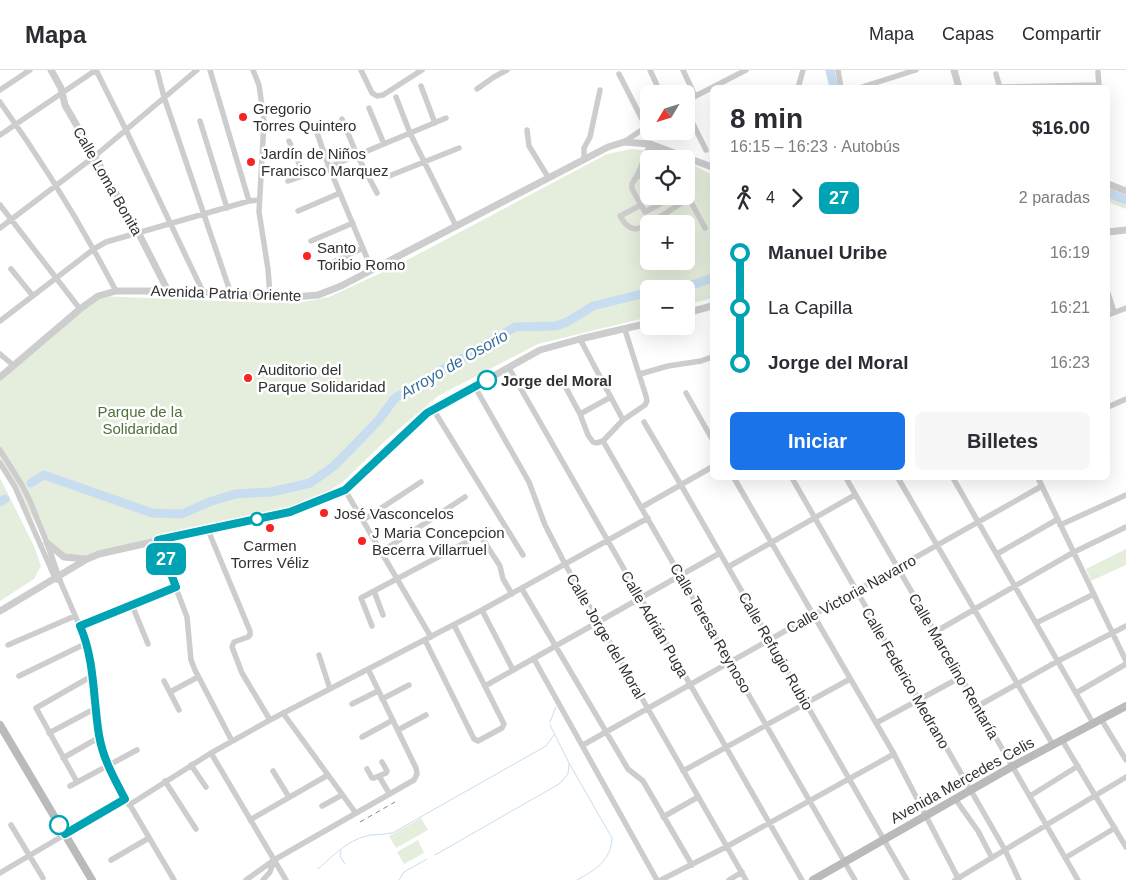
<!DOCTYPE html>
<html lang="es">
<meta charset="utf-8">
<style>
:root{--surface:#fff;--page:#f7f7f7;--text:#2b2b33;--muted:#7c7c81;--line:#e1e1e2;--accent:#1a73e8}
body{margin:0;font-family:Arial,sans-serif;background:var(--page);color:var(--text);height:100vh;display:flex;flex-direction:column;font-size:19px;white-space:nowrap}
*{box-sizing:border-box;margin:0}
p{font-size:16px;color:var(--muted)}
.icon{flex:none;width:28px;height:28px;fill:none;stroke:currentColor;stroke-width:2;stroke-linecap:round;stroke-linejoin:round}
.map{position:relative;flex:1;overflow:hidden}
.drawer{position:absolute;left:710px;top:15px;width:400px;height:395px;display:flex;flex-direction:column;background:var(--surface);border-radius:8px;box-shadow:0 5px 20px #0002}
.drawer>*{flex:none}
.badge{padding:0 10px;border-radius:8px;font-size:18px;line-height:32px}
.needle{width:32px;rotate:232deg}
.tools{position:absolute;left:640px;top:15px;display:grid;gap:10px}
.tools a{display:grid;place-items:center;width:55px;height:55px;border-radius:8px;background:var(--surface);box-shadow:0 5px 20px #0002;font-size:25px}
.map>.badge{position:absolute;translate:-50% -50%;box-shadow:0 0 0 2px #fff}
.legs{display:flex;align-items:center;gap:8px;height:55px;padding:0 20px;font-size:16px}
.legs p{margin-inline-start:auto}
.overview{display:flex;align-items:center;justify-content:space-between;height:85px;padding:0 20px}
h1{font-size:28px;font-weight:700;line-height:38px}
.primary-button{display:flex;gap:10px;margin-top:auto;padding:10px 20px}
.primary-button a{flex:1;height:58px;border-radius:8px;background:var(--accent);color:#fff;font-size:20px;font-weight:700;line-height:58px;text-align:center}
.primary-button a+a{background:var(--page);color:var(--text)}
ul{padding:0 20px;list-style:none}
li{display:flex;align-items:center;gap:18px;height:55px;font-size:19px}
li i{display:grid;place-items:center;width:8px;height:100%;margin:0 6px;background:currentColor}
li i::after{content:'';width:12px;height:12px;margin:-6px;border:4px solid;border-radius:50%;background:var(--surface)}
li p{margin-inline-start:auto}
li:first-child i{background:linear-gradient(#0000 50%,currentColor 0)}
li:last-child i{background:linear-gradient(currentColor 50%,#0000 0)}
header{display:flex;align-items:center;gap:30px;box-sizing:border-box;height:70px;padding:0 25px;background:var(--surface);border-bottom:1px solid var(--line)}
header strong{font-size:24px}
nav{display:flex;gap:28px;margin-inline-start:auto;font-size:18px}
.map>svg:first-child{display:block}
.green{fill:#e5eedd;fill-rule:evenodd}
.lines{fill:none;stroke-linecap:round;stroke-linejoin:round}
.stream{stroke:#c8ddf0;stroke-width:1}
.river{stroke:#c8ddf0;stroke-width:9}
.minor{stroke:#cdcdcd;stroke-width:5.5}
.tertiary{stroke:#cdcdcd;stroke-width:7}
.secondary{stroke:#bababa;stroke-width:8}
.rail{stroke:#858585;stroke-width:1;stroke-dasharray:5 4;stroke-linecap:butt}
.line-1-casing{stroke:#fff;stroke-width:11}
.line-1{stroke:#00a3b4;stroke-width:8}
.poi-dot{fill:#f62524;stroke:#fff;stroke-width:2}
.stop-1-dot{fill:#fff;stroke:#00a3b4;stroke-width:2.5}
.labels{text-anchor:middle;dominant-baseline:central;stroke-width:5;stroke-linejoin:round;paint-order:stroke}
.poi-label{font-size:15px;fill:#303030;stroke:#fff;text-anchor:start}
.street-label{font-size:15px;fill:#303030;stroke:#fff}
.stop-label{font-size:15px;font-weight:bold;fill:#303030;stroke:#fff;text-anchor:start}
.park-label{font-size:15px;fill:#4e7139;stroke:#fff}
.water-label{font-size:16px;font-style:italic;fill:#356c9b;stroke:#fff}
</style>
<header>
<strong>Mapa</strong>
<nav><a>Mapa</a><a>Capas</a><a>Compartir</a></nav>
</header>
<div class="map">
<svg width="1126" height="810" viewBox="0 0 1126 810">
<rect width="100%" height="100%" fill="#fff"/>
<path class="green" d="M631,79L658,82L679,89H649V126H686V91L712,105V228L686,235V219H649V247L538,274L438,326L386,370L343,412L300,438L87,489L64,487L49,477L0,391V308L98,226L274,233H297L329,227L396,196L607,84ZM649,154H686V191H649Z
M1108,118L1126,125V139L1108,132Z
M0,408L34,476L41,496L34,509L0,531Z
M1126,479V495L1091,511L1086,499Z
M421,748L428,760L396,778L389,766Z
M418,770L424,783L404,794L397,782Z"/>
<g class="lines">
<path class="stream" d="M550,652L556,637
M550,655L569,693L612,768C611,791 595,800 577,810
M341,781L340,786L345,794
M435,785L559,714L568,704L569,694
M318,799C333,786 350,768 371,765C379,764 386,765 394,762L546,676L554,665
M399,810L404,802L427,789"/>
<path class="river" d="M830,0L834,18
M1108,123L1126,130
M675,219L687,217L712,208
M31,413L44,405L152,443L182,444L209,432L235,424L271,422L310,413L334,396L378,351L395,328L515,257L556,256L567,252L593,236L649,222
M0,432L5,429"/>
<path class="minor" d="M96,0L126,60L203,222
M157,0L164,27L231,224
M210,0L249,131
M253,0L259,15L264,51L259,142L268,199L270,226
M361,0L372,23L377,26L383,25L422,0
M650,0L661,24
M683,0L695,26
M838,0L841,18
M1098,2L1099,17
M619,4L646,57
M996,4L1000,18
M421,16L435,53
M1000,17L1099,15
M798,18L803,0
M859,18L916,0
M477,19L494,7L507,0
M0,20L30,0
M396,27L410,63L456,156
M686,31L746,0
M0,32C43,92 82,156 116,221
M369,38L384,74
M686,40L706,80
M342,49L357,85L377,123
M200,51L227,138
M316,60L329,97L372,200
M527,60L529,76L548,107
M0,65L96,0
M289,71L304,105
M624,72L649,55
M650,74L638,104L632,114V119L645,142L674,126
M584,89V78L590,67L600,20
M651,89L654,75
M641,105L649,120
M389,106L459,78
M637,107L649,101
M288,111L329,97L446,48
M686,113L688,117L686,119
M652,126L657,136
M0,135L80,239
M641,135L620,146C624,152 627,158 635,159C643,159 677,136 686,130L691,132L705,158
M298,141L340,123
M644,156L649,163
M0,158L95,86L197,0
M311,171L353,153
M325,196L363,178
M11,199L33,226
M1108,223L1114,242
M1108,245L1126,238
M0,251L94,179L106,172L249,131L259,130
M580,269L623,350
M0,284L13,295
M509,298L802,810
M640,304L668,296L701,291L712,287
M565,316L580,344L588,365L593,372L596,373L603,371L623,350L645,335L647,331L646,326L625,260
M475,317L529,412L545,455L565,494L746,810
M686,323L712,369
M1108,337L1126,329
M433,339L523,485
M580,344L611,327
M644,352L681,415L907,810
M603,371L855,810
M0,380L22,415L30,431L47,473L61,513L87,573L99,665L107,696L174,810
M0,393L15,417L55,508L57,510
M734,408L894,684L959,810
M792,408L1005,780L1019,810
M846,408L1078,810
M898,408L1053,675
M953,408L1093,653
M1038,408L1126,591
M345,420L431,567
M642,437L712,397
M363,450L421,412
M1060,455L1126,425
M208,460L250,561V565L248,567L234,572L232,577L242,603L270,650
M480,465L500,496L503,509L512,524
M158,471L187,547L191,590L195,600L232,671
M381,482L465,427
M997,484L1058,449
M728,497L855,425
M522,519L628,699L643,711L692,795
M132,535L148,574
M482,540L513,600
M383,545L374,521L489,460
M1036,553L1094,524
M80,556L176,517
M372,556L361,528L374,521
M935,562L1074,482L1126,457
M425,570L474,669L478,671L502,658L504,654L454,555
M8,575L75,546
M319,585L330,619
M534,589L657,810
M19,606L87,573
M164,611L179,640
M485,616L720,483
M170,622L198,607
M1076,623L1126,594
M382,629L409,615
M352,634L378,621
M978,636L1058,591L1126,556
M283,643L355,742
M1101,649L1126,690
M876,653L961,607
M398,660L426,645
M49,663L96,638
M362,667L393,650
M1062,670L1126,777
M583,675L1042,416
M211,683L286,810
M63,688L100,667
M191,695L206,717
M367,699L372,708H374L386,703L387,701L382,692
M273,701L289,727
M683,701L850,609
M379,706L389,723
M165,711L196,759
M77,712L36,638L92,606
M70,716L137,680
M1030,726L1078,696
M956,730L978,761L992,788
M129,735L211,683L270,650L482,540L648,448
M322,736L342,725
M663,747L698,727
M250,750L328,705
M11,755L43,808
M1065,788L1115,758
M111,790L149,768
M0,803L125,729
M246,810L274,790L414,710L417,704L416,698L368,599
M263,810L270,802L274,790
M661,810L726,777L894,684
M729,810L742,802
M955,810L1126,707"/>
<path class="tertiary" d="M51,0L61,18L65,35L138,162L168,221
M954,0L959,18
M1108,114L1126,121
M1108,162L1126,160
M686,243L712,236
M0,307L80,239L98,226L116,221H168L295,227L318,225L341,216L608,77L624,72L650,74L712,97
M47,473L64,487L86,489
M0,541L87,489L99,484L290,441L345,420L427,343L540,280L580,269L649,253"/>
<path class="secondary" d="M0,655L92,810
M813,810L1013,696L1126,636"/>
<path class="rail" d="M360,752L395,732"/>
</g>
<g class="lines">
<g class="line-1-casing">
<path id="line-1" d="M59,755L65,764L125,729C114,708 103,689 99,665C93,629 95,590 80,556L176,517L158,470L290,442L345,420L427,343L487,310"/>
</g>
<use href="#line-1" class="line-1"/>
</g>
<g class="poi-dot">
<circle cx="243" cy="47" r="5"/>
<circle cx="251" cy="92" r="5"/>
<circle cx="307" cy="186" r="5"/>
<circle cx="248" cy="308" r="5"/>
<circle cx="324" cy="443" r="5"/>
<circle cx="270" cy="458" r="5"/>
<circle cx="362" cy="471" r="5"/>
</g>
<g class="stop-1-dot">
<circle cx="487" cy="310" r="9"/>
<circle cx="257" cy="449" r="6"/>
<circle cx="59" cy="755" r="9"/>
</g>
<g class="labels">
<g class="poi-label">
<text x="253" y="38">Gregorio<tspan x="253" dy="17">Torres Quintero</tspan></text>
<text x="261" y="83">Jardín de Niños<tspan x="261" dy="17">Francisco Marquez</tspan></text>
<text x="317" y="177">Santo<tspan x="317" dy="17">Toribio Romo</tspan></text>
<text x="258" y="299">Auditorio del<tspan x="258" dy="17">Parque Solidaridad</tspan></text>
<text x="334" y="443">José Vasconcelos</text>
<text x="372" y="462">J Maria Concepcion<tspan x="372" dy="17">Becerra Villarruel</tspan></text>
<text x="270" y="475" text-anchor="middle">Carmen<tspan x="270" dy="17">Torres Véliz</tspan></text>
</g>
<g class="street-label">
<text transform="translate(108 111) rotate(60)">Calle Loma Bonita</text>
<text transform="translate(226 223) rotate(2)">Avenida Patria Oriente</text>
<text transform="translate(851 524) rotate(-29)">Calle Victoria Navarro</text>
<text transform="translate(655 554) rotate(60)">Calle Adrián Puga</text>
<text transform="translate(711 558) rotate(60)">Calle Teresa Reynoso</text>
<text transform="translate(606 566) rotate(60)">Calle Jorge del Moral</text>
<text transform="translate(776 581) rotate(60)">Calle Refugio Rubio</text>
<text transform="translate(954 596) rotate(60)">Calle Marcelino Rentaría</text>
<text transform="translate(906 608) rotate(60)">Calle Federico Medrano</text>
<text transform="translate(962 710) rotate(-29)">Avenida Mercedes Celis</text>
</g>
<g class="stop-label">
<text x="501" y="310">Jorge del Moral</text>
</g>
<g class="park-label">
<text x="140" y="341">Parque de la<tspan x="140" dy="17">Solidaridad</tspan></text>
</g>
<g class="water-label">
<text transform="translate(454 294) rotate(-30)">Arroyo de Osorio</text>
</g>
</g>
</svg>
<div class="tools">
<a><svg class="needle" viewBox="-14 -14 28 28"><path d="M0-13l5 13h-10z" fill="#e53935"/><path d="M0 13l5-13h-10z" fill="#7c7c81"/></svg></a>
<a><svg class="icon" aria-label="locate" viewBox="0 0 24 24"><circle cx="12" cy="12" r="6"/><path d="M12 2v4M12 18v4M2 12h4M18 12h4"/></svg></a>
<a>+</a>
<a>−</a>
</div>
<b class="badge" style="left:166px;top:489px;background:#00a3b4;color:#fff">27</b>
<section class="drawer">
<div class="overview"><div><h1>8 min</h1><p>16:15 – 16:23 · Autobús</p></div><b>$16.00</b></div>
<div class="legs"><svg class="icon" aria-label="walk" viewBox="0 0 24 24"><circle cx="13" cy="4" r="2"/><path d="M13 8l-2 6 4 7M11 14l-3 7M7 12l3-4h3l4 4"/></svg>4<svg class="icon" aria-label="forward" viewBox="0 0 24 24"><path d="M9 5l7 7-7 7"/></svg><b class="badge" style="background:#00a3b4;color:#fff">27</b><p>2 paradas</p></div>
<ul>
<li><i style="color:#00a3b4"></i><b>Manuel Uribe</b><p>16:19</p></li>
<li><i style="color:#00a3b4"></i><span>La Capilla</span><p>16:21</p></li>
<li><i style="color:#00a3b4"></i><b>Jorge del Moral</b><p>16:23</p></li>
</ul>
<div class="primary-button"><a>Iniciar</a><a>Billetes</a></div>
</section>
</div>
